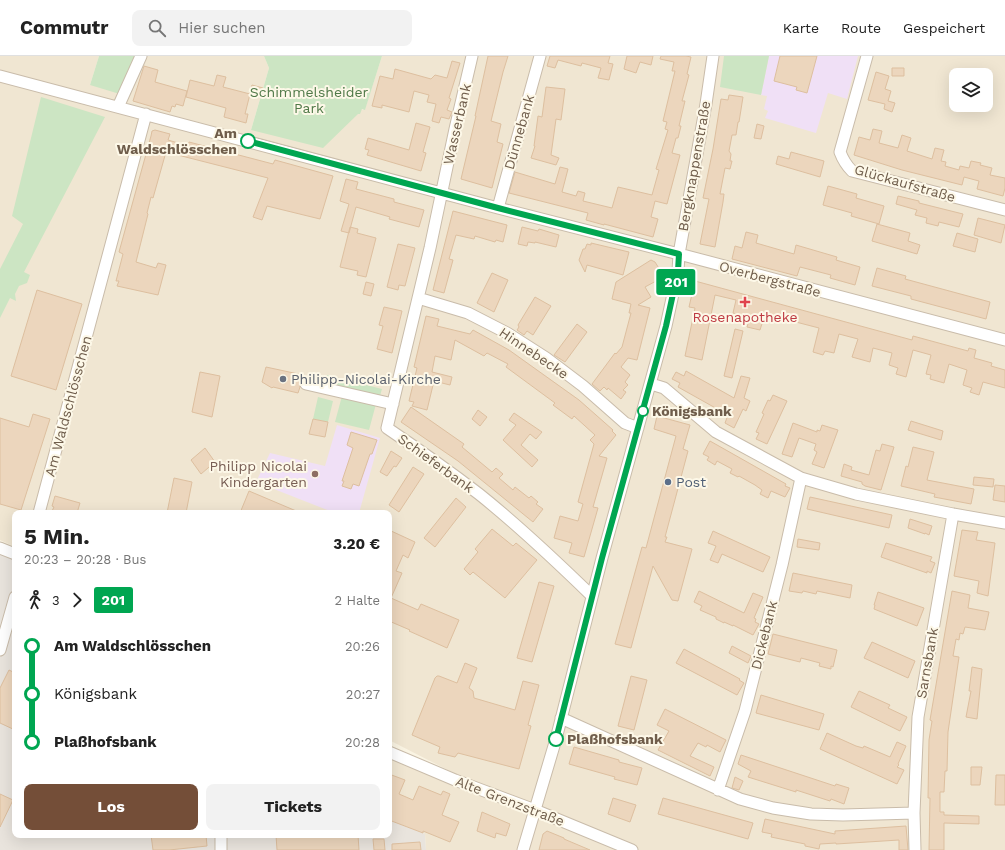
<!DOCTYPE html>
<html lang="de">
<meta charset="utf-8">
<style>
:root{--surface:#fff;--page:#f2f2f2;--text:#222;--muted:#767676;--line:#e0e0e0;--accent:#744e38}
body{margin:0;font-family:"Work Sans",sans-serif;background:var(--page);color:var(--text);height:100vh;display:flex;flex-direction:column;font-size:15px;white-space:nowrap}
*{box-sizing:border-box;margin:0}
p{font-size:13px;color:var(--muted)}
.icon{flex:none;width:22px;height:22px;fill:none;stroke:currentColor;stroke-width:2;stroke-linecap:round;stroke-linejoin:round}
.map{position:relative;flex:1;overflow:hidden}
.drawer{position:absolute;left:12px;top:454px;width:380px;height:328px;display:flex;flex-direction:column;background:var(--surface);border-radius:8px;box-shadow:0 4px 16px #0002}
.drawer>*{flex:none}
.badge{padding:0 8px;border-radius:3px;font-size:14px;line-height:26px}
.controls{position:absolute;left:949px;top:12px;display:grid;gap:8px}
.controls a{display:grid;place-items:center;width:44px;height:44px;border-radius:8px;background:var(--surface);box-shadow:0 4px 16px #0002;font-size:20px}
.map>.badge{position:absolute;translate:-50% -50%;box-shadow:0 0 0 2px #fff}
.legs{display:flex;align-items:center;gap:6px;height:44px;padding:0 12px;font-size:13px}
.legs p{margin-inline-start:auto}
.overview{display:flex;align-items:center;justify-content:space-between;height:68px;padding:0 12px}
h1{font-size:22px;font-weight:700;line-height:30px}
.action{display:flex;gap:8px;margin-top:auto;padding:8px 12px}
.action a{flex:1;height:46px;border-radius:8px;background:var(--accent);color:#fff;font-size:16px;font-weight:700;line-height:46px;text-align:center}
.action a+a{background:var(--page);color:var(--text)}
ul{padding:0 12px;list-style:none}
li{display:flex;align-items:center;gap:14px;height:48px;font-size:15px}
li i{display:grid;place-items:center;width:6px;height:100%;margin:0 5px;background:currentColor}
li i::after{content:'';width:10px;height:10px;margin:-5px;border:3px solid;border-radius:50%;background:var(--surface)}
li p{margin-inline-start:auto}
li:first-child i{background:linear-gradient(#0000 50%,currentColor 0)}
li:last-child i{background:linear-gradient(currentColor 50%,#0000 0)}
header{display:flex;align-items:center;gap:24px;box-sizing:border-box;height:56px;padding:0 20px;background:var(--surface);border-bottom:1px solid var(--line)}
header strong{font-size:19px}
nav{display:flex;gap:22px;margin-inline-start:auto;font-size:14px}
.search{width:280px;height:36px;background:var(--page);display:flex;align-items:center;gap:10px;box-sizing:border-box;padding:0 14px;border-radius:8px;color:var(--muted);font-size:15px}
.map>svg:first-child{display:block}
.residential{fill:#f0e6d2;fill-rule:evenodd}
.industrial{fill:#e9e4dd}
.education{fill:#f0e0f6}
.green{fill:#cce5c3}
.building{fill:#ecd6bd;stroke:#ddbf9f}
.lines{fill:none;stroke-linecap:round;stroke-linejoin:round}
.minor-casing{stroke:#c9bcaa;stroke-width:13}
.minor{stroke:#fff;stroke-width:11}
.line-1-casing{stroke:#fff;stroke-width:9}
.line-1{stroke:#00a651;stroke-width:6}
.stop-1-dot{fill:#fff;stroke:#00a651;stroke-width:2}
.health-dot{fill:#e0444e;stroke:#fdf8e8;stroke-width:1.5}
.worship-dot{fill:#6b7280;stroke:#fdf8e8;stroke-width:1.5}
.education-dot{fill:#8d6e63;stroke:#fdf8e8;stroke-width:1.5}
.service-dot{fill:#5c6f8a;stroke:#fdf8e8;stroke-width:1.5}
.labels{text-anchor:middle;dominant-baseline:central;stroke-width:4;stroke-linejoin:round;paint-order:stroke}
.park-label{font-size:14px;fill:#507948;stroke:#fdf8e8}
.street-label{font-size:14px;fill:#6f5d4b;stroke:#fdf8e8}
.stop-label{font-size:14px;font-weight:bold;fill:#6f5d4b;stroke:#fdf8e8;text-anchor:start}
.health-label{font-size:14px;fill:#be3a42;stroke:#fdf8e8}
.worship-label{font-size:14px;fill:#5b616d;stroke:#fdf8e8;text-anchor:start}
.education-label{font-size:14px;fill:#785e54;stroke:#fdf8e8;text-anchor:end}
.service-label{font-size:14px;fill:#4e5e75;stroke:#fdf8e8;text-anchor:start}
</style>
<header>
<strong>Commutr</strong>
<div class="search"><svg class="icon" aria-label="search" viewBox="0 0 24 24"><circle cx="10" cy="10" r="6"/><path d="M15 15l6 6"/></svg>Hier suchen</div>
<nav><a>Karte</a><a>Route</a><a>Gespeichert</a></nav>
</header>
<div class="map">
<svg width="1005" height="794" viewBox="0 0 1005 794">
<rect width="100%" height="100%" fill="#faf4e3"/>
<path class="residential" d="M0,0H99L90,29L140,0H264L269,12L251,74L365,53L382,0H1005V794H426L425,778L389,764V691L464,729L530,756L389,684V457H15V491L0,484ZM956,19H986V49H956Z"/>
<path class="industrial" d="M0,495L15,500V779H389V764L425,778L426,794H0Z"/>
<path class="education" d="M769,0H858L847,43L828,37L816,77L765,62L768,55L764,53L767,40L761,39Z
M337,369L380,382L359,457H335L256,426L270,397L325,410Z"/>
<path class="green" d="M99,0H140L123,39L90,29Z
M264,0H382L365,54L362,53L360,58H358L323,92L251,74L269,12Z
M724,0H769L761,39L720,31Z
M41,41L105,61L24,216L30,219L27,227L19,230L15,238L16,245L10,242L0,262V213L23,168L12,160Z
M327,319L382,333L379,343L324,328Z
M342,340L376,348L369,374L335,366Z
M318,341L333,345L328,366L313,363Z"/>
<path class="building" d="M488,0H508L503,16L491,65L501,68L497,86L503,88L492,132L461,123L476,60H475Z
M550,0H610L608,7L613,8L609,24L598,22L601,12L582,7L581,10L558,4L555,12L547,10Z
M627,0H653L651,9L640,6L636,17L624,13Z
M661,0H686L691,1L687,18L689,19L682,45H685L679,70H681L678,82H676L672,97L680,99L667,148L655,145L651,161L658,163L653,181L604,168V169L586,164L588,157L509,137L515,116L555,128L560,111L568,113L562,136L576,140L578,135L585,137L583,145L612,152L618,131L652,139L659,114L656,113L668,74L665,73L667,66L663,65L675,15H672L674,6L660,3Z
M780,0H817L807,37L796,34L797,31L774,25Z
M452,5L460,7L449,42L451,43L447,54L452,56L449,63L441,61L439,67L432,65L436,48L427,46L429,39L414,35L409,56L382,49V52L372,50L380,20L393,23L395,13L431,23L435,19L447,22Z
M144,10L158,14L155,26L187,35L183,50L176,48L175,51L172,50L170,56L133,45Z
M892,12H904V20H892Z
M876,16L889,20L885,33L891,35L888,45L895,47L892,56L884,53L885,48L868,44Z
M217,19L226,21L223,31L250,38L245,58H248L246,67L224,61L226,52L186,41L190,24L214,30Z
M252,29L263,32L260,41L249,38Z
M546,31L565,33L561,64L556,63L551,99L559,102L556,109L531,102L535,90H534L538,60L542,61Z
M729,39L743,41L739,66H738L736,79H732L729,95L731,98L730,105H732L730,113L725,112L720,138H724L723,146L715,191L700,188L709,143L703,142L713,93L721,43L728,44Z
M416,67L430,71L423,96L426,97L421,115L367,99L369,94L365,93L368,82L409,94Z
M757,68L764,70L761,83L754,82Z
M873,73L882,75L879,87L898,92L902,79L911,82L907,95L932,103L935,92L944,94L941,105L946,106L945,110L959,114L960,110L969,112L971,105L981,107L980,109L992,112L990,119L1005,122V132L1003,140L977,133L979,125L964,121L962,129L902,114L854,99L859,81L870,84Z
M155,74L170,78L168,84L188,90L189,86L273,108L275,104L333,120L320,163L267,150L262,164L253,161L268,122L166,96L153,142L151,141L147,157L148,158L136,206L156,212L158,207L166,209L158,239L117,230L119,225H116L123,198L119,196L151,80L152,75Z
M791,96L824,105L820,121L776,108L778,100L789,103Z
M346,123L358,126L356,133L394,143V146L424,154L419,171L389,163L390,161L356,151L349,177L341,175L349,148L340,145Z
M828,130L857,138L856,142L884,150L879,168L851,160L852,157L823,149Z
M898,140L919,145V147L963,158L959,171L939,166L938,170L926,167L927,162L915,159L917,154L896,148Z
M453,155L507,169L503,186L496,184L495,186L475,180L474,183L456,179L449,203L453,204L444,237L433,234Z
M978,162L1005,169L1001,187L974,179Z
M877,168L910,177L908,185L920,189L917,198L872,185Z
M350,171L358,173L357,177L376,182L366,221L357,219L358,215L340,211Z
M522,171L538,175L539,173L559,179L556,191L535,186V187L528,186L527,190L518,188Z
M746,176L758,179L756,187L794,198L796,189L837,201L836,204L860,211L855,229L830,222L831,219L800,211L797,220L732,203L735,190L742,192Z
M957,177L978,183L975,196L953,190Z
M591,187L629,196L623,219L587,209L585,216L579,204L583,193H585L587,188L591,189Z
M398,188L415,192L405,230L399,229L398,234L387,231Z
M651,204L655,206L660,214L658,224L645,231L651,241L638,249L650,252L637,304L628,302L621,311L630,319L625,326L628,329L623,334L626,336L621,343L608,332L607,334L604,331L600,335L592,328L615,297L616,298L622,291L631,257H629L631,248L612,243L616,226Z
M877,212L906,220L905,223L990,246L986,263L911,243V240L872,230Z
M492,217L508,224L494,256L477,247Z
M695,225L912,284L913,280L968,295L969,292L976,294L974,302L992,307L991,310L1005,314V332L983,326L979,339L970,336L972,332L963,329L967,314L949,308L944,327L930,323L931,319L926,318L931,299L913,294L906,321L896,318L898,312L889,309L892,297L873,292L870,306L852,301L858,283L839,278L834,297L825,295L823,299L813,296L819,272L765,258L760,274L747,271L750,262L733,257L736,244L715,239L702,304L685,300L695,252L689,251Z
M366,226L374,228L371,240L363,238Z
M37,234L82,248L56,334L11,320Z
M535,241L551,250L533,279L527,275L524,279L517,274L519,271L518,269Z
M384,251L402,255L392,297L377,293L383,270L379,269Z
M426,260L439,263L437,270L470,278L473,274L509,294L579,344L613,374L612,375L616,379L599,400L607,402L593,451L598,452L584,501L569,497L572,487L554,482L560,460L578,465L583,448L578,446L594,388L590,384L595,379L574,360L572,363L553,349L555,347L506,311L508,308L487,297L484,300L455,284L451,304L435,300L432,316L452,321L450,329L434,325L427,354L412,350L414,346L409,345L417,312L414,311Z
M577,268L587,276L565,306L554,299Z
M735,273L743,275L732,322L724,320Z
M266,311L303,319L299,326L300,331L298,337L273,331L272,332L262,326Z
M686,315L734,342L741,320L750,322L744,342L750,345L746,355L743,353L734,372L725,367L728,359L678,331L680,327L672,323L676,316L684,320Z
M200,316L220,320L212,361L192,356Z
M773,339L787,345L767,388L756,383L759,377L756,376L764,358L762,357L768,344L770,345Z
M411,351L464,388L462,391L492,416L496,412L503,418L499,422L513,434L515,431L529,442L531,440L538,446L536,448L543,453L533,466L458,405L401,366Z
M478,354L487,361L480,370L472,363Z
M514,357L542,376L536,383L530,378L521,389L538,404L532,411L503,384L516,369L509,364Z
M33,358L50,363L21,454L0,448V362L29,371Z
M657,360L690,369L683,393L688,395L665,481H667L665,486L692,493L678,545L672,544L653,510L631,592L615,588L642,491L646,492L676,380L654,373Z
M313,363L328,366L325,381L309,378Z
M911,365L943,375L941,384L908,374Z
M793,367L817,376V374L820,375L822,369L838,374L824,412L812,408L817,396L814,394L816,388L799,382L792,401L782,398Z
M351,376L377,384L372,398H370L359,430L353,428L351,433L342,430L344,425H342L353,392L347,389Z
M710,385L786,428L785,430L790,432L785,441L771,435L768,442L760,438L762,434L755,429L739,420L738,421L730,417L732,413L717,405L715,409L707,404L709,401L703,398Z
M882,388L894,391L881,434L865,430L862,428V426L841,420L844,408L852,411L851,414L869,419L876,394L880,395Z
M913,391L934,396L927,424L974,433L971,448L934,441L935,438L901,430L906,410L908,411Z
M205,392L215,406L201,418L191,404Z
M391,395L402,402L396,411L394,410L387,420L380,416Z
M413,411L424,418L399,456L389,449Z
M974,421L994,423L993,431L973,429Z
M174,422L192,426L186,457H167Z
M995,429L1005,430V446L993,444Z
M249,435L301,457H240Z
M55,440L80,447L77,457H51L54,451L52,450Z
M810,441L892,459L889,472L807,453Z
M456,442L466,451L435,491L424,482Z
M910,463L932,470L929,479L925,477V478L908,472Z
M492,473L513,490L516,487L537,504L505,542L473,516L470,519L464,513L478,496L475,493Z
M389,474L415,486L408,502L403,499L396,515L402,517L391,542L418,554L421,548L459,564L447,592L409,575L410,574L389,565Z
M962,474L978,476L976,484L995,487L988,540L977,537L979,525L954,520Z
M713,475L770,501L763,516L722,498L718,507L710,504L716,490L708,487Z
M798,483L820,487L819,494L797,491Z
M886,487L932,501L930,505L935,507L931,517L927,515V517L881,501Z
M793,517L852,529L850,542L817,535L816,538L803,535L802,537L789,535Z
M539,526L554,530L532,606L517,602Z
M699,535L744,557L753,537L763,541L754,562L756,563L755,566L759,568L753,579L733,569V570L724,566V567L716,563V561L700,554L702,550L694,546Z
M952,535L970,539L968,552L989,556L985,574L965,571L963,578L960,577L959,584L956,583L953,600L959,601L948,676L947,715H945L944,736H940V756H944V759L979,760V768L944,767V794H929L930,742H928L929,684L932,665L930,664Z
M878,536L924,552L917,570L874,553L875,549H874Z
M773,578L837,594L833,611L831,610V613L819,610L820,607L801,602L800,606L768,598Z
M872,586L915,605L908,622L864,602Z
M732,590L751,600L748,607L729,597Z
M684,593L740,623L739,624L744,627L737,639L676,607Z
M465,607L477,612L469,632L473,635L474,642L515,654L523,625L539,629L528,669L531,670L519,713L458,697L455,701L438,697L440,691L412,679L435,622L437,620H439L457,627Z
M972,611L982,613L977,663L966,661L971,635H969Z
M9,614L15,617V674L0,667V632Z
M631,620L647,624L634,674L618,670Z
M859,635L890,649L888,652L907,661L900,675L851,651Z
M761,639L824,658L819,674L756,657Z
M665,653L726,684L720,696L707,689L706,691L698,687L690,700L714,711L710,720L658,694L669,675L657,669Z
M827,677L856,690L863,692L864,690L890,701L897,686L906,690L898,708L899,709L897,711L904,714L897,728L820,693Z
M574,691L619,704V706L642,712L637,729L614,723L615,721L569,708Z
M741,699L835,730L836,728L849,732L844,748L831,743L830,745L796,734V736L748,721L751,715L738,708Z
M971,711H982L980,729H971Z
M389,718L405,724L399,738L413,744L419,730L441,739L443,735L450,738L442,759L459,766L450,786L423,775V777L389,764Z
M996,719H1005V749H995Z
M735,721L743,725L739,734L732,732Z
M0,738L13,744L0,771Z
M613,742L636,749L630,766L608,758Z
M663,742L753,767L748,783L658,758Z
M482,756L510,768L506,780L496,777L495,782L477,775Z
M765,763L835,778V775L906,770L908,794H899V784L836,788V787L820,788L819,793L810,791L805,790V788L771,781L772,778L762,776Z
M547,775L564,782V783L590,794H539L543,778Z
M151,779H206L207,790L169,794H153Z
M276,779H358L359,794H277Z
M373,783H384L385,794H374Z
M420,786L421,794H392V788Z"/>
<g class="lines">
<g class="minor-casing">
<path id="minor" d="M472,0L455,73L430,192L387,372C418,393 449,415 479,438C519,470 556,505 592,540
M867,0L840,96C843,104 846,109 852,115L1005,154
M0,20L498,152L679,198L1005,284
M118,51L141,0
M498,152L540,0
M418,242L468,257L507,277L546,302L583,330L625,367L638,372
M306,328L393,348
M651,328L664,332L716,376L801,422L856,438L953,458L1005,467
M39,457L146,58
M0,492L15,498
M0,594L15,541
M561,662L740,743L773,752L811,758L843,759L914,757
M389,696L455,724L535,754L632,794
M718,734L745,655L782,509L801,422
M221,794V779
M523,794L556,683L602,502L666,270L678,215L679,198L706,48L713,0
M915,794L914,757L918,661L953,458"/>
</g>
<use href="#minor" class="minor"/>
</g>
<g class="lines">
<g class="line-1-casing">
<path id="line-1" d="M248,85L498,152L679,198L678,215L666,270L602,502L556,683"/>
</g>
<use href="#line-1" class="line-1"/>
</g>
<g class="stop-1-dot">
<circle cx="248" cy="85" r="7"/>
<circle cx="643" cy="355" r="5"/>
<circle cx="556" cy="683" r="7"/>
</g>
<path class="health-dot" d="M743 240h4v4h4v4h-4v4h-4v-4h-4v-4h4z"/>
<circle class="worship-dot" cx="283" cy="323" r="4"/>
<circle class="education-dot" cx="315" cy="418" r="4"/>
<circle class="service-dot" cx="668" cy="426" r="4"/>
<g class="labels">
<g class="park-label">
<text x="309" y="36">Schimmelsheider<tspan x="309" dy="16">Park</tspan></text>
</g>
<g class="street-label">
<text transform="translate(457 68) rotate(-77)">Wasserbank</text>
<text transform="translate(519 76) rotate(-74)">Dünnebank</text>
<text transform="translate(694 110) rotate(-80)">Bergknappenstraße</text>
<text transform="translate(905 127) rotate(16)">Glückaufstraße</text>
<text transform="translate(770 223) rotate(15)">Overbergstraße</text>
<text transform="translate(534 297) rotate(34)">Hinnebecke</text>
<text transform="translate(68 350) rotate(-75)">Am Waldschlösschen</text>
<text transform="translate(436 407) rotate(36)">Schieferbank</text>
<text transform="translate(764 579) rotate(-76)">Dickebank</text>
<text transform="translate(927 607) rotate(-80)">Sarnsbank</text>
<text transform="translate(510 745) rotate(21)">Alte Grenzstraße</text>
</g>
<g class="stop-label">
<text x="237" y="77" text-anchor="end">Am<tspan x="237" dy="16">Waldschlösschen</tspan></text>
<text x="652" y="355">Königsbank</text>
<text x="567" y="683">Plaßhofsbank</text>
</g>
<g class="health-label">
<text x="745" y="261">Rosenapotheke</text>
</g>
<g class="worship-label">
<text x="291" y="323">Philipp-Nicolai-Kirche</text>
</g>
<g class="education-label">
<text x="307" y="410">Philipp Nicolai<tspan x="307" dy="16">Kindergarten</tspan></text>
</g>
<g class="service-label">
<text x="676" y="426">Post</text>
</g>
</g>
</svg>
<div class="controls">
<a><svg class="icon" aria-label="layers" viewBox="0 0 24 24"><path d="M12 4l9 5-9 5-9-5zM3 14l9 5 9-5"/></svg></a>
</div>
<b class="badge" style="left:676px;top:226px;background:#00a651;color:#fff">201</b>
<section class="drawer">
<div class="overview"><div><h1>5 Min.</h1><p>20:23 – 20:28 · Bus</p></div><b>3.20 €</b></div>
<div class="legs"><svg class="icon" aria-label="walk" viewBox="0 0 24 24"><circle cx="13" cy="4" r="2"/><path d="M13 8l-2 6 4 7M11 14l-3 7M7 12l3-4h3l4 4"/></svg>3<svg class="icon" aria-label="forward" viewBox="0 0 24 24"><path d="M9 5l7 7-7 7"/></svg><b class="badge" style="background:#00a651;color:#fff">201</b><p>2 Halte</p></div>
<ul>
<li><i style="color:#00a651"></i><b>Am Waldschlösschen</b><p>20:26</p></li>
<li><i style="color:#00a651"></i><span>Königsbank</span><p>20:27</p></li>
<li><i style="color:#00a651"></i><b>Plaßhofsbank</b><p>20:28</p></li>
</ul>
<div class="action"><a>Los</a><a>Tickets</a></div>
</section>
</div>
